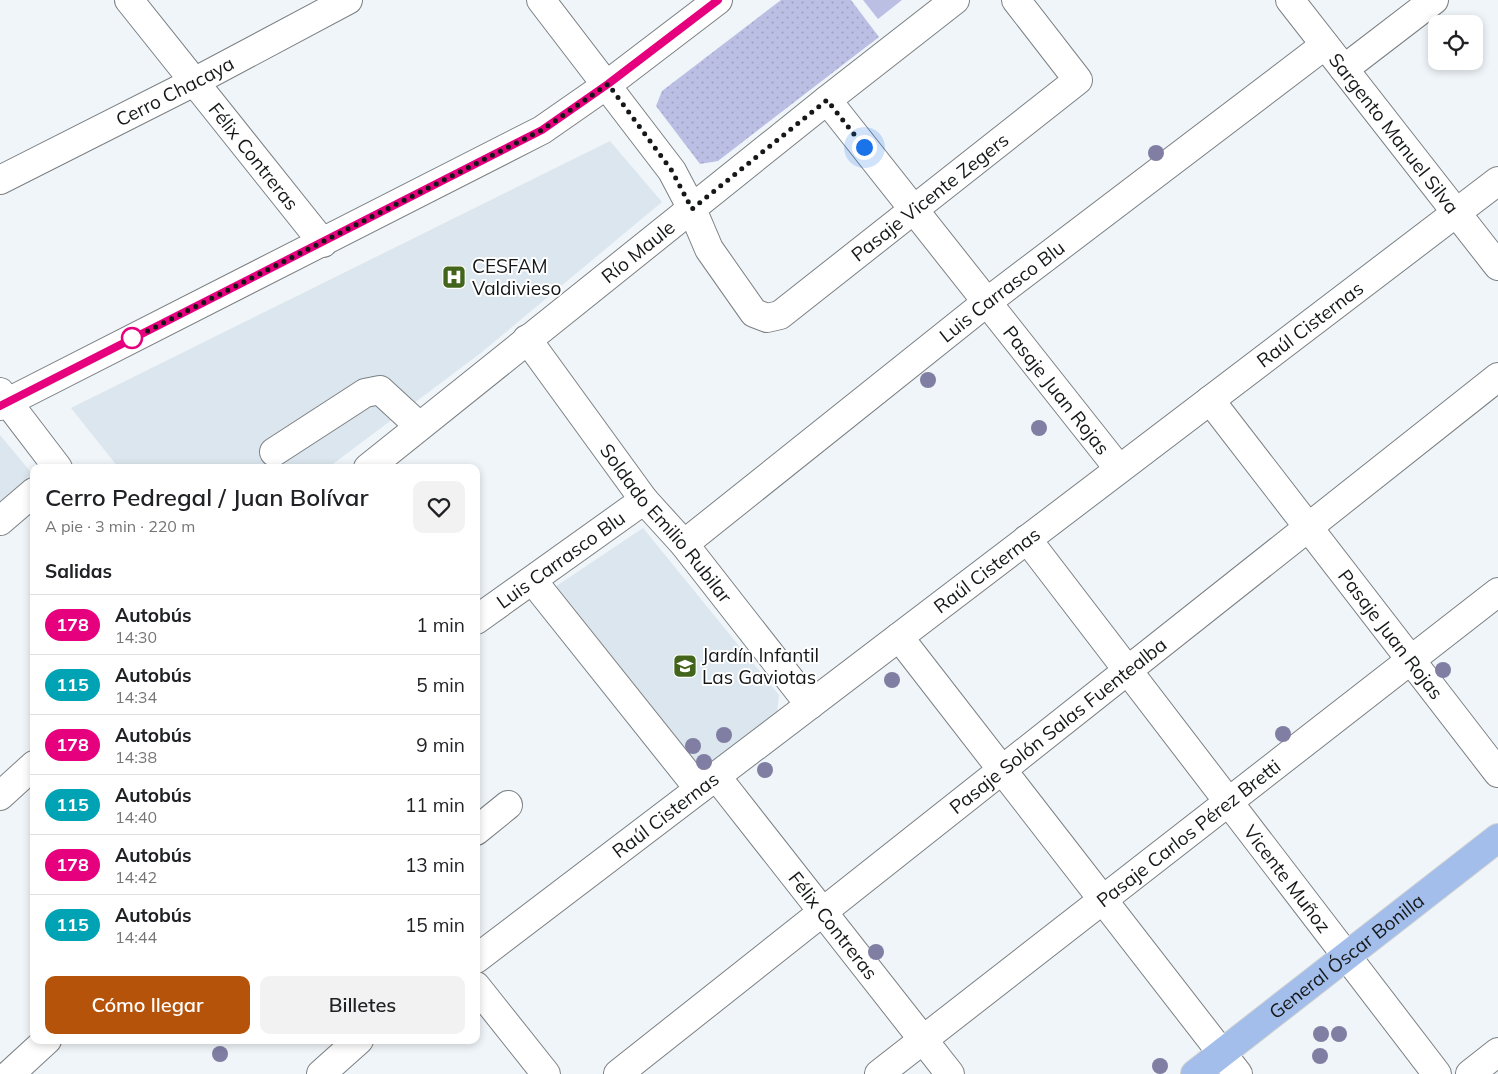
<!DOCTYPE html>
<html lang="es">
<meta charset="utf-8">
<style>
:root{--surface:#fff;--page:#f2f2f2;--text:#202124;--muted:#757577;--line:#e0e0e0;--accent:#b45309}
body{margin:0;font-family:Mulish,sans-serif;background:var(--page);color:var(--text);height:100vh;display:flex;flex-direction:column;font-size:19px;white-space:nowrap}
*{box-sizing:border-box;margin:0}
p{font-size:16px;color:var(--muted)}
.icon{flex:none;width:28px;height:28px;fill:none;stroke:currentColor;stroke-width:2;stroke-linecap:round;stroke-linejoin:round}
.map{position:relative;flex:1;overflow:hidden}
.side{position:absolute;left:30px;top:464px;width:450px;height:580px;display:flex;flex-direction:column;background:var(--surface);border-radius:10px;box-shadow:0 2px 8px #0003}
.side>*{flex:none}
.badge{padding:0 10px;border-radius:16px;font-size:18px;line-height:32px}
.buttons{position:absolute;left:1428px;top:15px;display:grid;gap:10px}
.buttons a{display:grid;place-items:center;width:55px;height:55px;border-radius:10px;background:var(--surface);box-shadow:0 2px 8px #0003;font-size:25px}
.you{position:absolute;width:25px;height:25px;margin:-12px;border:4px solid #fff;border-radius:50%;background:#1a73e8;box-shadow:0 0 0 8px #1a73e833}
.map>.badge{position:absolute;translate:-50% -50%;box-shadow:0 0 0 2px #fff}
h2{padding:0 15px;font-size:19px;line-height:45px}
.round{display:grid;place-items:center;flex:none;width:52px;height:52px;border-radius:10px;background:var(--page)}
.overview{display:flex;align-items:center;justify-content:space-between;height:85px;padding:0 15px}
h1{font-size:24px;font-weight:600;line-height:38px}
.action{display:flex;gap:10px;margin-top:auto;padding:10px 15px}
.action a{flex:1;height:58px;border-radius:10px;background:var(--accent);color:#fff;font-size:20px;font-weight:600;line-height:58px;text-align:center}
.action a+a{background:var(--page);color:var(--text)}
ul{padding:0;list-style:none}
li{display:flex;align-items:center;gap:15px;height:60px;padding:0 15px;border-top:1px solid var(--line)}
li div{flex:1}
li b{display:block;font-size:19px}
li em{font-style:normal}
li .badge{min-width:55px;font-weight:700;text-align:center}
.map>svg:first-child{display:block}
.built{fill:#dbe6ee}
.grass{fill:url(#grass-dots)}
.garden{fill:#bcbfe4}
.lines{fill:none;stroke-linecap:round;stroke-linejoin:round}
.minor-casing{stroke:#7c8083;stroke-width:30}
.major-casing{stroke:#d0d1d1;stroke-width:30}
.minor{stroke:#fff;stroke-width:28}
.major{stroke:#a3beea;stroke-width:28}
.tree{fill:#807ea3}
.line-casing{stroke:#fff;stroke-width:11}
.line{stroke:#e6007e;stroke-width:8}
.walk{stroke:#151718;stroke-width:5;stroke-dasharray:0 9}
.stop-dot{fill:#fff;stroke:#e6007e;stroke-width:2.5}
.labels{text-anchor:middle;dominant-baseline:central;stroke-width:4;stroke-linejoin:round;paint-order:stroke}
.street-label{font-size:19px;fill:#151718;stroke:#fff}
.poi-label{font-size:19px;fill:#151718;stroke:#fff;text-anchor:start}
</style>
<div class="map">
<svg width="1498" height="1074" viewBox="0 0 1498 1074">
<defs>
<pattern id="grass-dots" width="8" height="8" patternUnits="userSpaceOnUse" patternTransform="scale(1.25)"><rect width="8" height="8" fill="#bcbfe4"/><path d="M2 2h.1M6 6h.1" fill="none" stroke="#a1a3c3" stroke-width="1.8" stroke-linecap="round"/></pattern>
</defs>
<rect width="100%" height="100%" fill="#f0f5f9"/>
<path class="built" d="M610,141L662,202L482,352L329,467H118L71,408Z
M0,435L34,476L0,506Z
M643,528L779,695L777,713L710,764L691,763L555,587Z"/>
<path class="grass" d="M781,0H851L879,37L718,161L700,164L656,106L662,91Z"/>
<path class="garden" d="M863,0H902L878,19Z"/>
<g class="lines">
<g class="minor-casing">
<g id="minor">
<path id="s1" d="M129,0L323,243"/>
<path id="s2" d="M541,0L672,171L692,209L709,249L754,313L767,318L780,315L1078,80L1016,0"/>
<path id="s3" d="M1290,0L1498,266"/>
<path d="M1344,69L1434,0"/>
<path id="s4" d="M827,100L1119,469"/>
<path id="s5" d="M0,180L194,82L348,0"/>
<path id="s6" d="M527,339L644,500L684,544L810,705"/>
<path d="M0,392L58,468"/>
<path id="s7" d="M1210,400L1498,773"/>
<path d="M0,406L542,130L608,84L718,0"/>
<path d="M274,452L365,393L380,390L418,425"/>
<path id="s8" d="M368,468L827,100L955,0"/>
<path d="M0,521L34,492"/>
<path id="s9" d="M1027,539L1437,1074"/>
<path id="s10" d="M684,544L987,302L1325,45"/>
<path d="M533,581L699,789"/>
<path id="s11" d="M476,620L644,500"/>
<path d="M899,637L1238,1074"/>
<path id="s12" d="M716,776L950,1074"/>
<path d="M0,796L34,765"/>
<path d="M476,831L508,805"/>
<path id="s13" d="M476,959L1498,181"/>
<path d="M476,986L546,1074"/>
<path d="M10,1074L47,1040"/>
<path d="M321,1074L359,1040"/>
<path id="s14" d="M618,1074L1498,377"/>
<path id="s15" d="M879,1074L1498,592"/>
<path d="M1470,1074L1498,1052"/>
</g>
</g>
<g class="major-casing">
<g id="major">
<path id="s16" d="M1195,1074L1498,838"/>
</g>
</g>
<use href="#minor" class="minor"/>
<use href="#major" class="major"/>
</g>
<g class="tree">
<circle cx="1156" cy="153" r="8"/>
<circle cx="928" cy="380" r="8"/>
<circle cx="1039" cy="428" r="8"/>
<circle cx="1443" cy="670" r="8"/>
<circle cx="892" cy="680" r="8"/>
<circle cx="1283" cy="734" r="8"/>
<circle cx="724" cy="735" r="8"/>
<circle cx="693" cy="746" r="8"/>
<circle cx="704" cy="762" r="8"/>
<circle cx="765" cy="770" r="8"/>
<circle cx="876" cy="952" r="8"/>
<circle cx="1321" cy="1034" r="8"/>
<circle cx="1339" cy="1034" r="8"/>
<circle cx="220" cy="1054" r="8"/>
<circle cx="1320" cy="1056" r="8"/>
<circle cx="1160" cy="1066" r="8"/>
</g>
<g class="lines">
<g class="line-casing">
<path id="line" d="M0,406L542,130L608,84L718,0"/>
</g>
<use href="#line" class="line"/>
<path class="walk" d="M132,338L128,341L542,130L608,84L672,171L692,209L827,100L864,147"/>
</g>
<defs>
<g id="hospital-square" transform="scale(1.25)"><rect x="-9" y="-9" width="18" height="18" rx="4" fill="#42641b" stroke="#fff"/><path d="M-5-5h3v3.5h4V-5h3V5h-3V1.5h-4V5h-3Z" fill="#fff"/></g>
<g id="school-square" transform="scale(1.25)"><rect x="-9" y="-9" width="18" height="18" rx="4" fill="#42641b" stroke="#fff"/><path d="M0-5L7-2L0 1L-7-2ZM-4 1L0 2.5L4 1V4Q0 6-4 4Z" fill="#fff"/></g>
</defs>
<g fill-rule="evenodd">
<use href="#hospital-square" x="454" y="277"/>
<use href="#school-square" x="685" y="666"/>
</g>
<circle class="stop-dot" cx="132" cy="338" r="10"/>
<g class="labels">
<g class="street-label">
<text stroke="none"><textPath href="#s5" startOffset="196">Cerro Chacaya</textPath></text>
<text stroke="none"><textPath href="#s3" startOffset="169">Sargento Manuel Silva</textPath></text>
<text stroke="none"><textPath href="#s1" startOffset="200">Félix Contreras</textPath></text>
<text stroke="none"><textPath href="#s2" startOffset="598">Pasaje Vicente Zegers</textPath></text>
<text stroke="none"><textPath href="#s8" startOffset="346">Río Maule</textPath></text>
<text stroke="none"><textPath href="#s10" startOffset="406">Luis Carrasco Blu</textPath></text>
<text stroke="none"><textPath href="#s13" startOffset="1048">Raúl Cisternas</textPath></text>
<text stroke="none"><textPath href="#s4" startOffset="370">Pasaje Juan Rojas</textPath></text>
<text stroke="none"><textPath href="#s6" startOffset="231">Soldado Emilio Rubilar</textPath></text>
<text stroke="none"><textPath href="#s11" startOffset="104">Luis Carrasco Blu</textPath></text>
<text stroke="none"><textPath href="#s13" startOffset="642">Raúl Cisternas</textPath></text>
<text stroke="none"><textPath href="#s7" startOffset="296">Pasaje Juan Rojas</textPath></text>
<text stroke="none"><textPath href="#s14" startOffset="561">Pasaje Solón Salas Fuentealba</textPath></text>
<text stroke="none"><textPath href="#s13" startOffset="238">Raúl Cisternas</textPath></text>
<text stroke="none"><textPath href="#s15" startOffset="392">Pasaje Carlos Pérez Bretti</textPath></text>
<text stroke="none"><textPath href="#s9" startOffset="428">Vicente Muñoz</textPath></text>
<text stroke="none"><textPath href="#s12" startOffset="190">Félix Contreras</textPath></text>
<text stroke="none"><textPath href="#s16" startOffset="192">General Óscar Bonilla</textPath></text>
</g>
<g class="poi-label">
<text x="472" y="266">CESFAM<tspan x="472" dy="22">Valdivieso</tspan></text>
<text x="702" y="655">Jardín Infantil<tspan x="702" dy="22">Las Gaviotas</tspan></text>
</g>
</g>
</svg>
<div class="buttons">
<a><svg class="icon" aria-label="locate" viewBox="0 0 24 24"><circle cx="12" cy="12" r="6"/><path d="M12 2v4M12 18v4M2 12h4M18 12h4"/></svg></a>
</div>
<div class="you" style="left:864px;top:147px"></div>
<section class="side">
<div class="overview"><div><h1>Cerro Pedregal / Juan Bolívar</h1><p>A pie · 3 min · 220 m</p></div><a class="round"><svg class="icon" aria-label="heart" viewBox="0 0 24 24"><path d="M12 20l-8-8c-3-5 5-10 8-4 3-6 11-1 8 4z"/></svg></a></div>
<h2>Salidas</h2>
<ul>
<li><span class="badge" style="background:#e6007e;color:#fff">178</span><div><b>Autobús</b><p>14:30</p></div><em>1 min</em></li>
<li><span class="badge" style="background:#00a3b4;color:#fff">115</span><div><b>Autobús</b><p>14:34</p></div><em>5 min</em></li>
<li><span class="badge" style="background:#e6007e;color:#fff">178</span><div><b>Autobús</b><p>14:38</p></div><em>9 min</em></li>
<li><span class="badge" style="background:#00a3b4;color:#fff">115</span><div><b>Autobús</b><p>14:40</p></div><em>11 min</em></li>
<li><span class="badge" style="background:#e6007e;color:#fff">178</span><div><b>Autobús</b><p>14:42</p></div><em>13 min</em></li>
<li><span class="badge" style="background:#00a3b4;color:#fff">115</span><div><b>Autobús</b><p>14:44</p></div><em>15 min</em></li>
</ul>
<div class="action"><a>Cómo llegar</a><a>Billetes</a></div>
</section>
</div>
